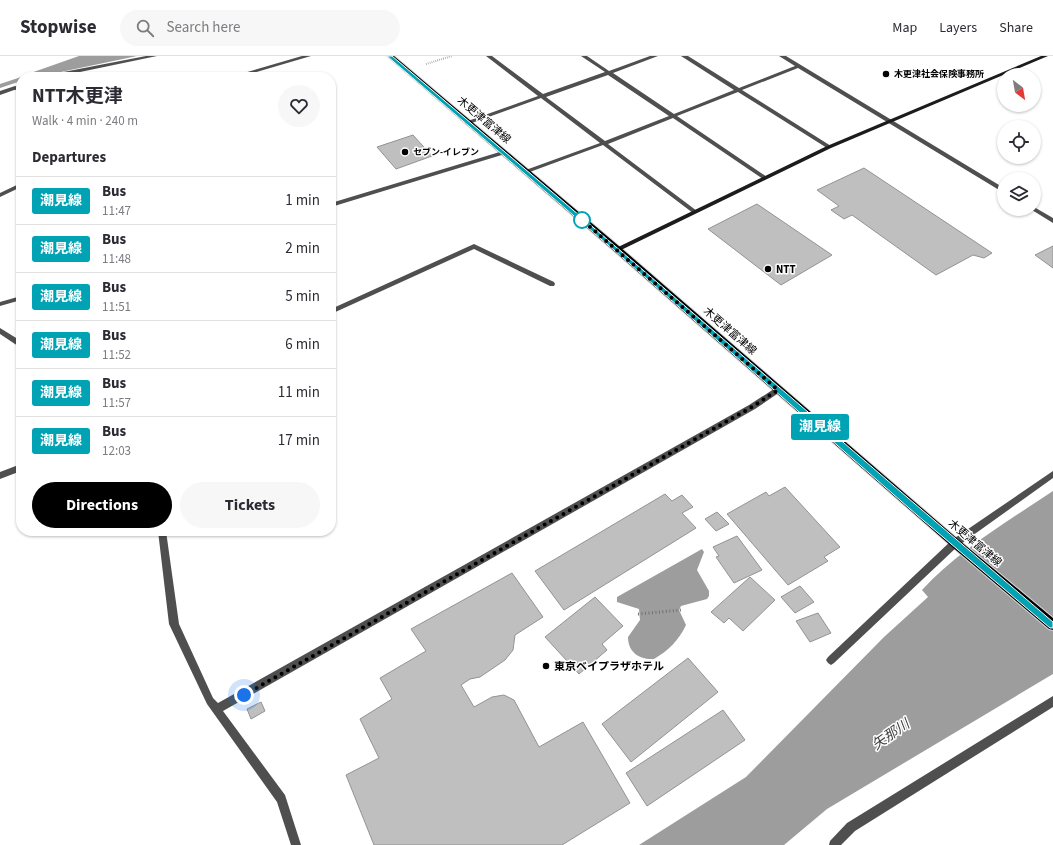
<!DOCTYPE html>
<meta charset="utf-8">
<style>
:root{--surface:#fff;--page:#f7f7f7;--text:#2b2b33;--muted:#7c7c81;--line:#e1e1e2;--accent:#000}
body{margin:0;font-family:"Source Sans 3","Noto Sans JP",sans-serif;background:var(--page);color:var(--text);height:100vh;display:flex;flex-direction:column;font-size:15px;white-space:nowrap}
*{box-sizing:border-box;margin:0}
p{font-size:13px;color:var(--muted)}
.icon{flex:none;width:22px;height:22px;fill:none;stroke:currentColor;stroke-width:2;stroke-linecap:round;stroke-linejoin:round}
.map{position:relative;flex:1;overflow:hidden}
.sheet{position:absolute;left:16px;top:16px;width:320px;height:464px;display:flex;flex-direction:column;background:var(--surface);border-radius:16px;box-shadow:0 1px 3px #0004}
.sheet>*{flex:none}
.badge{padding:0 8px;border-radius:3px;font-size:14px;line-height:26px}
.needle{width:26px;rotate:149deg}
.tools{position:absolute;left:997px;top:12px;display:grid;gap:8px}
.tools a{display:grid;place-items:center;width:44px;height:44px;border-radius:50%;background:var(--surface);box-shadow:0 1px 3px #0004;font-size:20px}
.you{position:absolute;width:20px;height:20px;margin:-10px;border:3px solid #fff;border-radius:50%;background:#1a73e8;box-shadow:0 0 0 6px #1a73e833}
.map>.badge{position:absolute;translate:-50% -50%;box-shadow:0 0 0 2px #fff}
h2{padding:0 16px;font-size:15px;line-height:36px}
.round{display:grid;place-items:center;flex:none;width:42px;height:42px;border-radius:21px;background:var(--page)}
.headline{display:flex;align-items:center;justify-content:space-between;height:68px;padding:0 16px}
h1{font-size:19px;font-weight:700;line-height:30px}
.primary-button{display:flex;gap:8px;margin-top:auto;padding:8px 16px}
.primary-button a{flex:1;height:46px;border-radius:24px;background:var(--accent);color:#fff;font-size:16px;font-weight:700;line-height:46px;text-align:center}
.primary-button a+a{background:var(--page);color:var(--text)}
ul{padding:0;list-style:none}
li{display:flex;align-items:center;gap:12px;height:48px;padding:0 16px;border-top:1px solid var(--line)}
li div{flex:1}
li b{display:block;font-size:15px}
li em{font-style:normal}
li .badge{min-width:44px;font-weight:700;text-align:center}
header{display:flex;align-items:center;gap:24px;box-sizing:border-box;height:56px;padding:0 20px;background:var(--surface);border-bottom:1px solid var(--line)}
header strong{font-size:19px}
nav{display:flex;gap:22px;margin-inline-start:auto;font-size:14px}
.search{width:280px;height:36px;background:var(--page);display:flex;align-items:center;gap:10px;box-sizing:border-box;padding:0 14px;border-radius:22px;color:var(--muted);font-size:15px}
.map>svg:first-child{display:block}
.water{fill:#9d9d9d}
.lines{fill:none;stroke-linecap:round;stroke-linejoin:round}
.stream{fill:#9d9d9d;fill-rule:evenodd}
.building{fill:#bfbfbf;stroke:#939393}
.primary-casing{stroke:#dbdbdb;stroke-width:2}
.path-far1{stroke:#717171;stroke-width:2;stroke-dasharray:0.5 1.5;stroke-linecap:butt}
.path{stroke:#717171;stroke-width:3;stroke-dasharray:1 2.5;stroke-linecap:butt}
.lane{fill:#4f4f4f;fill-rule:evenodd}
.street{fill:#4f4f4f;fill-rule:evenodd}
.secondary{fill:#1c1c1c;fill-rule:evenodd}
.primary{fill:#000;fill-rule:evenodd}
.line{fill:#00a3b4;stroke:#fff}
.walk{stroke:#000;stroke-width:4;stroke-dasharray:0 7.2}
.poi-dot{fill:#000;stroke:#fff;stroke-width:1.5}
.stop-dot{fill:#fff;stroke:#00a3b4;stroke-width:2}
.labels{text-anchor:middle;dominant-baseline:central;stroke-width:3;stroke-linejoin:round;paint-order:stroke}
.far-poi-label{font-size:9px;font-weight:bold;fill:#000;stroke:#fff;text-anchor:start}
.street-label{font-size:11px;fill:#000;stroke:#fff}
.poi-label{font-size:11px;font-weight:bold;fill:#000;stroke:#fff;text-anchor:start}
.near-water-label{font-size:14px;font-style:italic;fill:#3e3e3e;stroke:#fff}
</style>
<header>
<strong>Stopwise</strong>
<div class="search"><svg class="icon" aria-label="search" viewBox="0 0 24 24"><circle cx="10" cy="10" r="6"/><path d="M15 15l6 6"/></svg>Search here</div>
<nav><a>Map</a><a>Layers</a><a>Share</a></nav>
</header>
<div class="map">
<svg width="1053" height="789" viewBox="0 0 1053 789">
<rect width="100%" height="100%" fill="#fff"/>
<path class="water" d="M79,0H137L37,21H27L25,19Z
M1053,435V618L827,753L784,789H639L746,721L884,581L928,541L922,534C959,494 1008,465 1053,435Z
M702,493L704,496L697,514L709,535V540L707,543L681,550L679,554L686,569C679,584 668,595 654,603C639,604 628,596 628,581L640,564L639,553L617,546V541Z"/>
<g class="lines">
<path class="stream" d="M21,21V25L0,32V28Z"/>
</g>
<path class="building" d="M413,79L432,100L396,113L377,91Z
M864,112L992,197L984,202L973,199L936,219L852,159L844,163L831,154L839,150L817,134Z
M757,148L832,199L781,229L708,173Z
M1053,190V212L1035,199Z
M785,431L840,491L824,501L828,505L788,529L727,458L766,436L769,440Z
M665,438L672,445L682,439L693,451L682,457L696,472L564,554L535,515Z
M717,456L729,468L716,475L705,463Z
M737,480L762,514L734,527L716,501L719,500L713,491Z
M512,517L543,561L515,579L513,594L505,604L480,621L470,623L461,629L474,651L492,641L504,639L514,644L539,691L583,666L630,747L562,789H374L346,719L379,702L360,663L392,643L380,622L426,595L411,573Z
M750,521L775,544L743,575L729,562L724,567L711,556Z
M800,530L814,546L795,557L781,541Z
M595,541L623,570L602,588L607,594L579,618L545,581Z
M818,557L831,577L810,586L796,565Z
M688,602L718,636L631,706L602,668Z
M261,646L265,655L251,663L247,653Z
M723,654L745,684L647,750L626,717Z"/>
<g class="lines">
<g class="primary-casing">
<path id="primary" d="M387,0H394L620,191L959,484L1053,562V574L1049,573L951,490L614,195Z"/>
</g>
<path class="path-far1" d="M426,8L452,0"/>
<path class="path" d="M638,558L681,554"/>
<path class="lane" d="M15,30L18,32L17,33L0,39V35Z"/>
<path class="street" d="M146,0H157L56,21H45L48,19Z
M302,0H311L239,21H230Z
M486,0H492L543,38L605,16L581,0H587L609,15L650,0H658L613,17L674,58L734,34L681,0H688L739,32L795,10L779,0H786L1004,132V137L798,12L742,34L831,90V92H827L738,36L677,60L767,121V123H763L673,62L608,88L697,155V157H693L603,89L527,117H523V115L600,87L541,42L469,68H465V66L538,40ZM608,19L669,60L605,85L546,41Z
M21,28V32L15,34L12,32Z
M503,95L505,96V98L331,151V147Z
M21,127V131L0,141V137Z
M1034,151L1053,162V167L1032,154L1031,153H1034Z
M474,188L554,226L555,228L554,230H550L474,193L331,258V253Z
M21,240V244L0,250V246Z
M0,272L21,285V292L0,278Z
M777,331L780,332L781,334L780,336L755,353L223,655L285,739L301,789H291L277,746L207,648L169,568L158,475H166L179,568L213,642L218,647L749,349Z
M21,408V415L0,423V416Z
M1053,415V422L958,490L834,607L831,609L828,607L826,604L828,601L952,484Z
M1053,640V651L855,775L841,789H829L830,785L847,767Z"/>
<path class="secondary" d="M1041,0H1048L831,92L619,195H615L614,193L827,90Z"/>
<use href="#primary" class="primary"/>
</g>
<path class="line" d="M387,0H392C614,187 833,379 1053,566V572H1050L917,459L615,195Z"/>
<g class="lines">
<path class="walk" d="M244,639L752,351L778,334L582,164"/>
</g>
<g class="poi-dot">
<circle cx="886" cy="18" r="4"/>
<circle cx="405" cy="96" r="4"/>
<circle cx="768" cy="213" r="4"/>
<circle cx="546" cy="610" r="4"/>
</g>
<circle class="stop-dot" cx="582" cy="164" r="8"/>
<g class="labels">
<g class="far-poi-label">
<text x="894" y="18">木更津社会保険事務所</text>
<text x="413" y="96">セブン-イレブン</text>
</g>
<g class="street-label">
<text transform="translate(484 64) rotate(40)">木更津富津線</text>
<text transform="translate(730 275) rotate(41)">木更津富津線</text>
<text transform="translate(975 487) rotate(40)">木更津富津線</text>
</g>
<g class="poi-label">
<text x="776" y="213">NTT</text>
<text x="554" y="610">東京ベイプラザホテル</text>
</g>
<g class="near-water-label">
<text transform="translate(891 679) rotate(-35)">矢那川</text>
</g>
</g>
</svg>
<div class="tools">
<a><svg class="needle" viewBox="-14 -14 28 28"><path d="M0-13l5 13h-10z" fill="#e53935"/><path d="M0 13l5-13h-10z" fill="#7c7c81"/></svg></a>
<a><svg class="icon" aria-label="locate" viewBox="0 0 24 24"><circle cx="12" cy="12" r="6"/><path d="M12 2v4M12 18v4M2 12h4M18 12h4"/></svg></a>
<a><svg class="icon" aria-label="layers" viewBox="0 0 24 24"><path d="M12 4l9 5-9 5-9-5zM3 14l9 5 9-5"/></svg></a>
</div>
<div class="you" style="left:244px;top:639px"></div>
<b class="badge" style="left:820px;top:371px;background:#00a3b4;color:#fff">潮見線</b>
<section class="sheet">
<div class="headline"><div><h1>NTT木更津</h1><p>Walk · 4 min · 240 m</p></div><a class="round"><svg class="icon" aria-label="heart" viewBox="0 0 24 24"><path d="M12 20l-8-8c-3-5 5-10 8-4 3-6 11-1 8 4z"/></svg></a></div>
<h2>Departures</h2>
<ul>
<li><span class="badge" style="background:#00a3b4;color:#fff">潮見線</span><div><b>Bus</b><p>11:47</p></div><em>1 min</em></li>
<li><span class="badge" style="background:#00a3b4;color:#fff">潮見線</span><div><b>Bus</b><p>11:48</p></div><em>2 min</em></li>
<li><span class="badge" style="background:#00a3b4;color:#fff">潮見線</span><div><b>Bus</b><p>11:51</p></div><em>5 min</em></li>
<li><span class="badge" style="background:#00a3b4;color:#fff">潮見線</span><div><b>Bus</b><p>11:52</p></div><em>6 min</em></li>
<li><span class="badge" style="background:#00a3b4;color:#fff">潮見線</span><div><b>Bus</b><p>11:57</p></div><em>11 min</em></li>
<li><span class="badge" style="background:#00a3b4;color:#fff">潮見線</span><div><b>Bus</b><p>12:03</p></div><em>17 min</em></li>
</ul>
<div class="primary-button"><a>Directions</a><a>Tickets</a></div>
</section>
</div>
